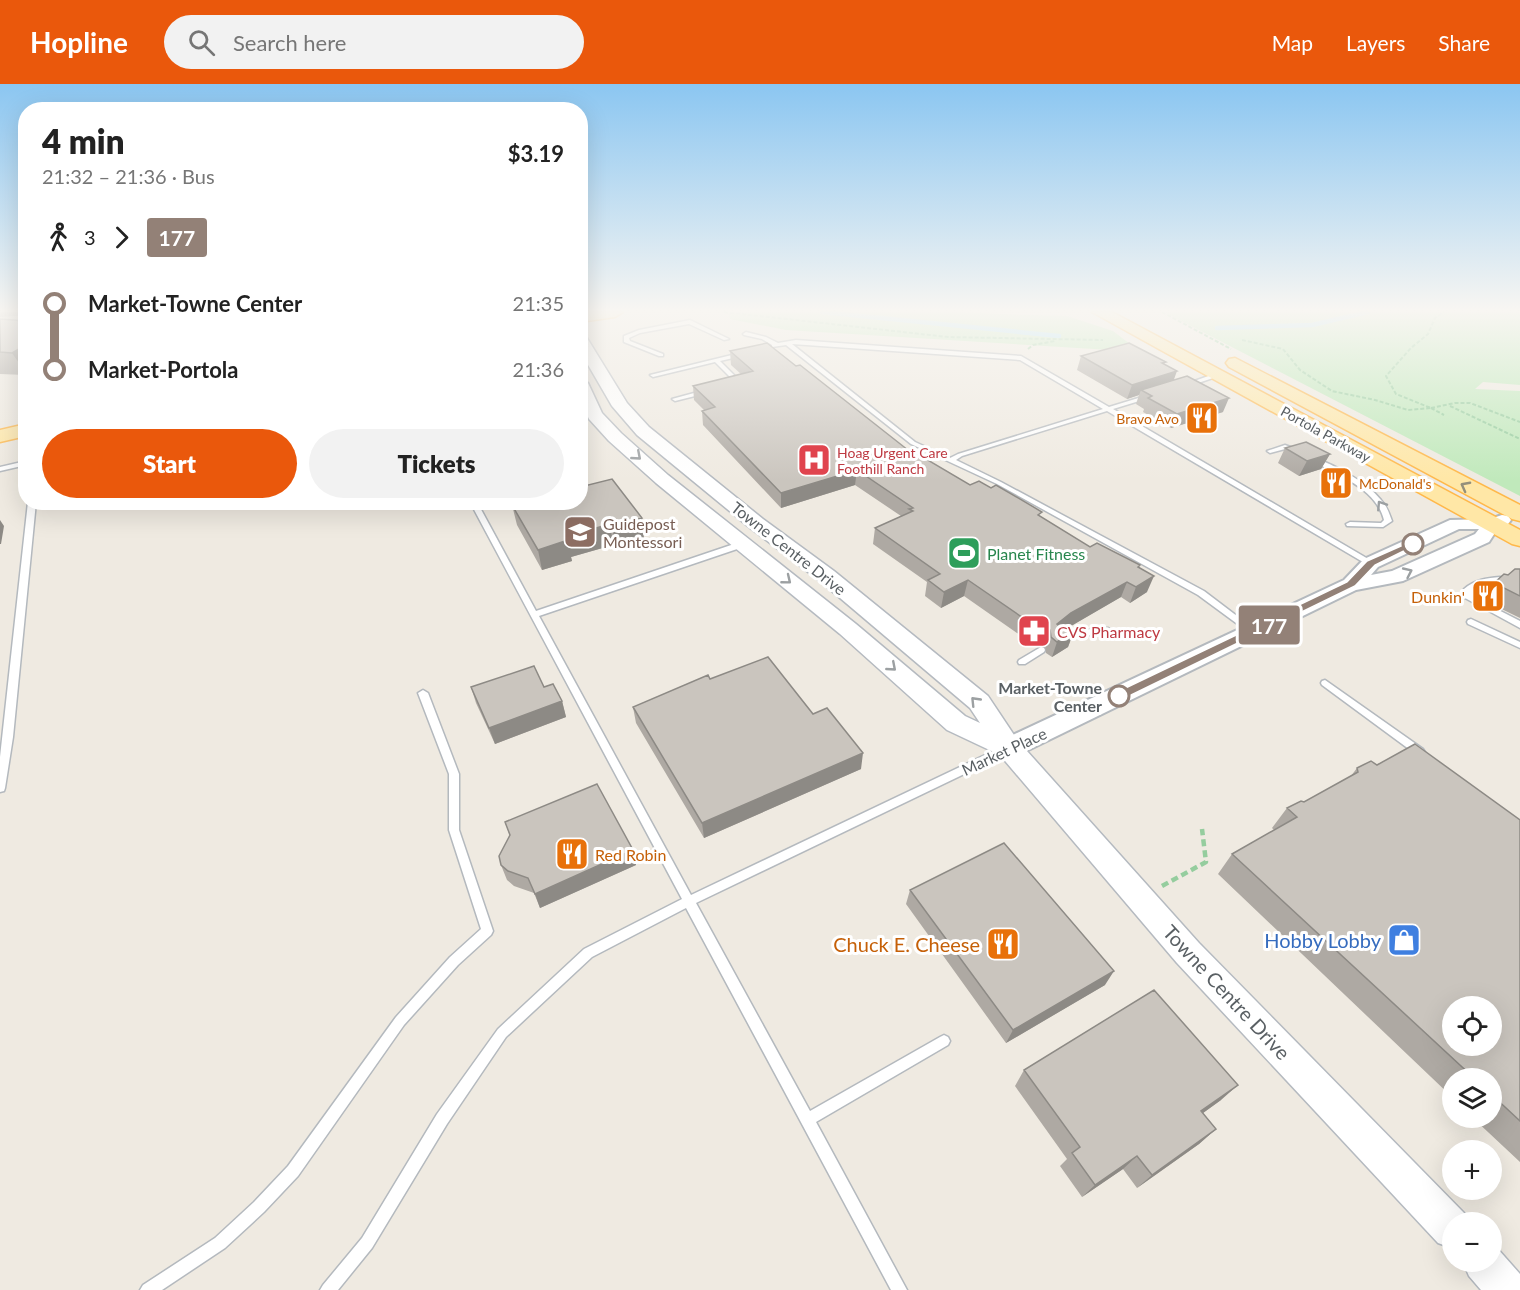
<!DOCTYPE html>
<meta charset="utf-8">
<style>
:root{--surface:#fff;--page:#f2f2f2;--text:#222;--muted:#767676;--accent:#ea580c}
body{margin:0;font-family:Lato,sans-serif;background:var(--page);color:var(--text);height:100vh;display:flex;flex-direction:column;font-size:22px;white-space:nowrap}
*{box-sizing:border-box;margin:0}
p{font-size:20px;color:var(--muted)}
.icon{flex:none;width:33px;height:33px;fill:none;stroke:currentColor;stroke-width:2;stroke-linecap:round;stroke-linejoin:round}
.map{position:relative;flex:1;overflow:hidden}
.sheet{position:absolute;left:18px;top:18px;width:570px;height:408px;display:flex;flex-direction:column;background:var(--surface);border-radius:24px;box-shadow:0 6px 24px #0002}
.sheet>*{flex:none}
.badge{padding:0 12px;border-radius:4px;font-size:21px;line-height:39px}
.controls{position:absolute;left:1442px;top:912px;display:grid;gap:12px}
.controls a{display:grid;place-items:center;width:60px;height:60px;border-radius:50%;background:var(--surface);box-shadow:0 6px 24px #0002;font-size:30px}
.map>.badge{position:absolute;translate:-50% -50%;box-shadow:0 0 0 3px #fff}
.legs{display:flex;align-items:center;gap:9px;height:66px;padding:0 24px;font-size:20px}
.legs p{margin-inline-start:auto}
.overview{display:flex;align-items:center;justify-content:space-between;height:102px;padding:0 24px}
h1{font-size:33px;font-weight:800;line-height:45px}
.action{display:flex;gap:12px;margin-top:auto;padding:12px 24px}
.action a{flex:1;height:69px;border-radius:36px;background:var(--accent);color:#fff;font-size:24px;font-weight:800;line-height:69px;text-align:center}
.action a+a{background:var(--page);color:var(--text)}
ul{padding:0 24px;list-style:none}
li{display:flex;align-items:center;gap:21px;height:66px;font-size:22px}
li i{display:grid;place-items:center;width:9px;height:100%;margin:0 8px;background:currentColor}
li i::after{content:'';width:15px;height:15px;margin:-8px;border:4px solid;border-radius:50%;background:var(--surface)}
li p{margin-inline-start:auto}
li:first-child i{background:linear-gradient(#0000 50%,currentColor 0)}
li:last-child i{background:linear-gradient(currentColor 50%,#0000 0)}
header{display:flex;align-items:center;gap:36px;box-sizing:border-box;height:84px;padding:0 30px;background:var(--accent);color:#fff}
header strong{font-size:28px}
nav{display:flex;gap:33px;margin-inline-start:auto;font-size:21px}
.search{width:420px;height:54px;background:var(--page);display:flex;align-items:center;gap:15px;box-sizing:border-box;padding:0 21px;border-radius:33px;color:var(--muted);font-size:22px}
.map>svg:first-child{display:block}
.green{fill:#c0e9bb}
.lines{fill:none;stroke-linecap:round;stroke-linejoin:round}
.stream{stroke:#a1e1ff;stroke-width:4.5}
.service-casing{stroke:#b4b9be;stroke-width:3}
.tertiary-casing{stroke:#b4b9be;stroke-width:4}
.secondary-casing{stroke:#b5bac0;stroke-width:3}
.primary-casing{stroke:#ffb84a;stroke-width:3}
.path-far1{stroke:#95cd9e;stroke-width:2;stroke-dasharray:4 2;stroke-linecap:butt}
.path{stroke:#95cd9e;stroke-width:4.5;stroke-dasharray:7 4;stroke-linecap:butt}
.service{fill:#fff;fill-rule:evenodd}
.tertiary{fill:#fff;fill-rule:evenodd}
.secondary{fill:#fff;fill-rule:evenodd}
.primary{fill:#ffe7a6;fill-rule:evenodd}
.wall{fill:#aea9a3}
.shaded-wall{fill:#8d8a85}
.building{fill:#cac5be;stroke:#8d8a85;stroke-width:1.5;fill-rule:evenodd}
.oneway{stroke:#9ca0a2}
.oneway2{stroke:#948f7b}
.line-1{fill:#938177;stroke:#fff;stroke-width:1.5}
.stop-1-dot{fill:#fff;stroke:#938177;stroke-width:3}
.labels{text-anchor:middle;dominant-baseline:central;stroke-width:6;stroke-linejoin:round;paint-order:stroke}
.far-food-label{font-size:14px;fill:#c56008;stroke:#fff;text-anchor:end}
.far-street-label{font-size:14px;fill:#5a6064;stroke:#fff}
.far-health-label{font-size:14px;fill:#be3a42;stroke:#fff;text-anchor:start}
.education-label{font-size:16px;fill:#785e54;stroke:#fff;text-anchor:start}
.street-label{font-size:16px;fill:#5a6064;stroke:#fff}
.leisure-label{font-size:16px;fill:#27864d;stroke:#fff;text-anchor:start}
.food-label{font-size:16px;fill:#c56008;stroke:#fff;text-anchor:end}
.health-label{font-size:16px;fill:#be3a42;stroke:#fff;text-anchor:start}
.stop-label{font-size:16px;font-weight:bold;fill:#5a6064;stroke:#fff;text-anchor:end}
.near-shop-label{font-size:20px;fill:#366cbe;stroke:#fff;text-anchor:end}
.near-food-label{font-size:20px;fill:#c56008;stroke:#fff;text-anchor:end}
.near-street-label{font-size:20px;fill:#5a6064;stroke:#fff}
</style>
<header>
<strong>Hopline</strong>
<div class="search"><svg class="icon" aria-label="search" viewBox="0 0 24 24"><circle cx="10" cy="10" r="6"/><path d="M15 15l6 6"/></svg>Search here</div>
<nav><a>Map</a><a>Layers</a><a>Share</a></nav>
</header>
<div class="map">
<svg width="1520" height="1206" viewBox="0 0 1520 1206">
<rect width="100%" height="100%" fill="#efeae1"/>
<path class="green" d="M729,228H937L1067,232L1113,247L1130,260L1127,267L786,246L730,235Z
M1164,228H1520V301L1483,298L1475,305L1520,307V412Z"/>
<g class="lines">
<path class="stream" d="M822,228L1059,252
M1217,244L1312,241L1368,228"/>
<g class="service-casing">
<path id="service" d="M690,236L729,255L724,256L689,240L640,249L629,254L630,257L663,270V272H659L624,258V252L639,246Z
M746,248L766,253L778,259L796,256L1021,272L1109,323L1145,312H1149V314L1113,325L1375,479L1371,481H1368L1107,327L962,372L956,376L1001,398L1204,507L1258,548L1254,551L1251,550L1198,511L997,400L911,360L786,261L772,263V261L762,255L744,251L743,250ZM792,260L1020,276L1103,325L958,370L950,374L915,358Z
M740,269L743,271L742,272L720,277L739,296L732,302L729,300L733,296L715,278L653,293L650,291Z
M1217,289L1220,291L1219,292L1186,303L1183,301Z
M705,306L708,308L707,309L675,317L672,315Z
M1285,361L1301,367L1298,369L1285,365L1270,369L1267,367Z
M1313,373C1334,381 1367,398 1381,416C1387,422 1389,429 1392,437L1383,443L1347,442L1346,440L1350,438L1381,439L1384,436C1376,404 1337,391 1311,376V374Z
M26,377V381L0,387V383Z
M28,418H36L13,653L5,704L4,707L0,708V673Z
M470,418H477L536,527L740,458H743L747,460L746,462L539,532L691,811L1004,662H1010L1012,665L1010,668L696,819L810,1027L940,953L944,951L948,953L950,957L948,961L816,1038L907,1206H891L686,824L592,873L506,953L447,1040L372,1164L338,1206H320L323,1201L362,1154L437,1030L498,945L584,865L682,815Z
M1500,493L1520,495V501C1503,497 1487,497 1472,506L1473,513L1520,537V544L1465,514L1464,505C1474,496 1487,494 1500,493Z
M1471,535L1520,558V564L1468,540L1467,538L1468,536Z
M1108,544L1112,547L1111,549L1069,553L1063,556L1059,553L1067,547Z
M1041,563L1044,564L1045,566L1044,568L1025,580H1019L1018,578L1019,576Z
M1325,596L1423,665L1425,668L1423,671H1417L1322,601L1321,599L1322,597Z
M423,606L428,609L459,690V746L493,847L491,851L458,881L404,941L298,1092L264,1128L225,1164L162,1206H140L143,1201L215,1154L254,1118L288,1082L396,933L450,873L481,845L449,746V690L418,609Z"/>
</g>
<g class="tertiary-casing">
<path id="tertiary" d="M1502,431L1508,432L1511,436L1508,440L1498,444L1489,458L1403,497L1356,506L1018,671L1009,673L1000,671L997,664L1000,657L1344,496L1364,475L1450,436L1490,435ZM1459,445H1479L1475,450L1392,487L1371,491L1378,483Z"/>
</g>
<g class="secondary-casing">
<path id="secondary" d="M580,250L587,254L627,319L649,343L763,435L834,487L988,612L1018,657L1199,859L1466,1131L1469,1138H1452V1164L1438,1159L1177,879L1000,671L947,646L840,550L656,399L609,357L589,335L580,317V294L588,299L602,329L621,349L668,391L856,540L965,632L980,639L970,624L820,497L749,443L637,351L612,322L580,267Z
M1491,1161L1497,1164L1520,1190V1206H1481L1469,1192L1463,1178H1491Z"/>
</g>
<g class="primary-casing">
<path id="primary" d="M580,228H623L615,233L580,238Z
M1092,228H1112L1520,446V462L1512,460Z
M1235,274L1520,421V437L1512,435L1229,283L1226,279L1229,275Z
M26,340V352L0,358V346Z"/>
</g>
<path class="path-far1" d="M724,228L948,253L1103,256
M1162,228L1231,265
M1242,256L1283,265L1300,286L1332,307L1375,316L1408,326L1431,324L1396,310L1386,292L1411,264L1428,250L1435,234L1444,228
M1028,265L1033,261L1055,257
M1450,322L1520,355
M1431,324L1455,319H1470L1520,338
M1431,324L1444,331"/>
<path class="path" d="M1162,802L1206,778L1202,745"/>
<use href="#service" class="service"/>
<use href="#tertiary" class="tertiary"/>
<use href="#secondary" class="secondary"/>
<use href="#primary" class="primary"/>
</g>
<path class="wall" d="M0,228H26V231L0,233Z
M0,235L26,237V291L0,290Z
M730,267L796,282L913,370L970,401L1041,433L1090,463L1140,481L1139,483L1147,508L1130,519L1121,513L1069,543L1074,547L1068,563L1052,573L1046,569L1045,562L1037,563L964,512L941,524L925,512L927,498L873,460L875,444L901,432L855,401L781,424L703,341L702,327L704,326L694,316L693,302L741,290L731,281Z
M1081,272L1165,281L1174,296L1223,328L1171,344L1143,328L1144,325L1136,320L1139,311L1127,315L1077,286Z
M1285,364L1330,370L1321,385L1299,392L1278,379Z
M580,418L644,454L615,463L613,461L571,473L572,477L542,486L517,441L512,421Z
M1520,485V534L1481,515L1494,499Z
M710,595L813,630L861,685L704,754L636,639L633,623Z
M471,603H544L562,617L566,633L495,660L476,619Z
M1377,681L1520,736V1078L1473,1034H1491V994H1452V1013L1218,790L1232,770L1274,746L1272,744L1287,724L1304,718L1351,692L1357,684Z
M505,738L633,766L636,781L540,824L534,809L514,802L507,796L501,781L510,752Z
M910,806L1105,901L1006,959L906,820Z
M1024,986L1221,1016L1203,1029L1216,1045L1199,1060L1137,1104L1123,1085L1082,1113L1060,1082L1067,1075L1015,1002Z"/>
<path class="shaded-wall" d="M26,261V289L12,269Z
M1177,287L1172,301L1141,306L1139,311L1127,315L1132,301Z
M1229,314L1223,328L1171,344L1177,330Z
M1330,370L1321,385L1299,392L1307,377Z
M857,386L855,401L781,424V409Z
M642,434L644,454L615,463L612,443Z
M0,436L4,442L1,460H0Z
M610,440L613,461L571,473L572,477L542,486L538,466L566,453Z
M1154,492L1147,508L1130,519L1136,503Z
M968,496L964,512L941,524L944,508Z
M1127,498L1121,513L1066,545L1053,555L1057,540L1071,529Z
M1074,547L1068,563L1052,573L1057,558Z
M562,617L566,633L495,660L489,644Z
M863,669L861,685L704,754L702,739Z
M633,766L636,781L540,824L535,810Z
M1114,887L1105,901L1006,959L1013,946Z
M1238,1001L1221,1016L1185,1042L1201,1027Z
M1216,1045L1199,1060L1137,1104L1152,1091Z
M1137,1072L1123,1085L1082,1113L1095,1101Z"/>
<path class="building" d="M0,235L26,237V261L12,269L0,268Z
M767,259L796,282L800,281L913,370L916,369L970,401L979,397L991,404L996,401L1042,428L1038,431L1090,463L1097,459L1140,481L1138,483L1154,492L1136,503L1127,498L1071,529L1057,540L1062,545L1068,543L1074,547L1057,558L1051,553L1050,546L1042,547L968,496L944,508L928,496L940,490L875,444L913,427L909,425L913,424L857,386L781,409L702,327L715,323L693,302L753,287L730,267Z
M1129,259L1166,278L1162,279L1177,287L1132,301L1081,272Z
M1187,292L1229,314L1177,330L1148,314L1152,312L1141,306Z
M1306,358L1330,370L1307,377L1285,364Z
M612,395L642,434L612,443L610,440L566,453L568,456L538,466L512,421L521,418H580V403Z
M1515,485H1520V512L1494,499L1504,490L1508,491Z
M768,573L813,630L827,624L863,669L702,739L633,623L708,591L710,595Z
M534,582L544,603L553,600L562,617L489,644L471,603Z
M1415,660L1520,736V1037L1491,1010V994H1474L1232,770L1297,733L1287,724L1301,717L1304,718L1358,688L1357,684L1371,677L1377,681ZM1452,922H1491V962H1452Z
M597,700L633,766L535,810L528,794L508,787L501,781L499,772L510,751L505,738Z
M1004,759L1114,887L1013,946L910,806Z
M1154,906L1238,1001L1201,1027L1216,1045L1152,1091L1137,1072L1095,1101L1072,1069L1080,1063L1024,986Z"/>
<defs><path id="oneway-chevron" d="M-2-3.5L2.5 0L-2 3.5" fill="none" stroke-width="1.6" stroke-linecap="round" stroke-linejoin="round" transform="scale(1.5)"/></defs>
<g class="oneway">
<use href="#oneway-chevron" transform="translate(637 372) rotate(41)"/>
<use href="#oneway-chevron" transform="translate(1381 421) rotate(-123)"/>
<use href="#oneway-chevron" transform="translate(1408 488) rotate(-25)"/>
<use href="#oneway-chevron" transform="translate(787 496) rotate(39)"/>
<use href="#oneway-chevron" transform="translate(892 583) rotate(41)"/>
<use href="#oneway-chevron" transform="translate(975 617) rotate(-134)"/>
</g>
<use class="oneway2" href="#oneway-chevron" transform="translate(1465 402) rotate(-152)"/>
<linearGradient id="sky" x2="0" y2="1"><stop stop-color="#8bc6f1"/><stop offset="0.57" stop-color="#f8f6f2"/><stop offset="1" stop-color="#f8f6f2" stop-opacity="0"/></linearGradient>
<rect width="1520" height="397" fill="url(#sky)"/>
<path class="line-1" d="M1410,458L1418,460L1375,481L1355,502L1123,615L1119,616L1113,612L1115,609L1347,498L1367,477Z"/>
<defs>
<g id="restaurant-square" transform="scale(1.725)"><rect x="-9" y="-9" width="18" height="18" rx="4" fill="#e8710a" stroke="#fff"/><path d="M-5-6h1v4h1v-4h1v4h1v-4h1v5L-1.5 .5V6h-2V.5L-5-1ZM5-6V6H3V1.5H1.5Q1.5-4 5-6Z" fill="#fff"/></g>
<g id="hospital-square" transform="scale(1.725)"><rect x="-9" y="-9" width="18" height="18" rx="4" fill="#e0444e" stroke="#fff"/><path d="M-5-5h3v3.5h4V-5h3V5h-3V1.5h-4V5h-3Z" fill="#fff"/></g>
<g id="school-square" transform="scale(1.725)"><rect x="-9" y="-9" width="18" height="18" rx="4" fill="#8d6e63" stroke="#fff"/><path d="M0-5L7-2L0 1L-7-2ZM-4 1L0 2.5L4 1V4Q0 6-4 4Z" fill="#fff"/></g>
<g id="stadium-square" transform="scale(1.725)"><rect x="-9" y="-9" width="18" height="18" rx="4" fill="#2e9e5b" stroke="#fff"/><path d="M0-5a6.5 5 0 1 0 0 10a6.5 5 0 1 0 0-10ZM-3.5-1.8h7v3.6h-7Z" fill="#fff"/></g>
<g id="pharmacy-square" transform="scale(1.725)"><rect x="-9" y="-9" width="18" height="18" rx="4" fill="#e0444e" stroke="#fff"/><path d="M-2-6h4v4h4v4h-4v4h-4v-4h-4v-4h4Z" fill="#fff"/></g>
<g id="shop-square" transform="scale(1.725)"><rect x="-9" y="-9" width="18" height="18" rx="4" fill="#3f7fe0" stroke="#fff"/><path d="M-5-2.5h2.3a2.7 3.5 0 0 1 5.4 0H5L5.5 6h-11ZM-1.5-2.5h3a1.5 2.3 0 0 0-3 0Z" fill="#fff"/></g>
</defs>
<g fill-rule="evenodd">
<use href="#restaurant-square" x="1202" y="334"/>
<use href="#hospital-square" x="814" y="376"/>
<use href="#restaurant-square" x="1336" y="399"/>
<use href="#school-square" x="580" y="448"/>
<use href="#stadium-square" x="964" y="469"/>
<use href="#restaurant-square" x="1488" y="512"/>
<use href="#pharmacy-square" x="1034" y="547"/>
<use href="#restaurant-square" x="572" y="770"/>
<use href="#shop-square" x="1404" y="856"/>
<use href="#restaurant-square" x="1003" y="860"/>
</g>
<g class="stop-1-dot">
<circle cx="1413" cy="460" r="10"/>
<circle cx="1119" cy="612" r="10"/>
</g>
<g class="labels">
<g class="far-food-label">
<text x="1179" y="334">Bravo Avo</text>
<text x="1359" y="399" text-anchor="start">McDonald's</text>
</g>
<g class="far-street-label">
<text transform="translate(1326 350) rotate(29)">Portola Parkway</text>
</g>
<g class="far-health-label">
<text x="837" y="368">Hoag Urgent Care<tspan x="837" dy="16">Foothill Ranch</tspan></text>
</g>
<g class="education-label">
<text x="603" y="439">Guidepost<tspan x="603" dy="18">Montessori</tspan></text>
</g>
<g class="street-label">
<text transform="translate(789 464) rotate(38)">Towne Centre Drive</text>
<text transform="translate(1004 667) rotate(-25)">Market Place</text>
</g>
<g class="leisure-label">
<text x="987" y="469">Planet Fitness</text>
</g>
<g class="food-label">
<text x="1465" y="512">Dunkin'</text>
<text x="595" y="770" text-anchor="start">Red Robin</text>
</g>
<g class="health-label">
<text x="1057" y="547">CVS Pharmacy</text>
</g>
<g class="stop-label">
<text x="1102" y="603">Market-Towne<tspan x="1102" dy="18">Center</tspan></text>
</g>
<g class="near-shop-label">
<text x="1381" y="856">Hobby Lobby</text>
</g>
<g class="near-food-label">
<text x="980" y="860">Chuck E. Cheese</text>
</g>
<g class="near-street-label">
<text transform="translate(1227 908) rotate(47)">Towne Centre Drive</text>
</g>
</g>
</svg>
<div class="controls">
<a><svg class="icon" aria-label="locate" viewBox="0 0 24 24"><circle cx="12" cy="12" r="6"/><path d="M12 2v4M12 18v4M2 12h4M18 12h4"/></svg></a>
<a><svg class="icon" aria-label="layers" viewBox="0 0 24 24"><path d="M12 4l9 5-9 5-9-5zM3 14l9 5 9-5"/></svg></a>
<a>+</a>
<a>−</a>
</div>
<b class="badge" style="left:1269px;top:541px;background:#938177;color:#fff">177</b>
<section class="sheet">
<div class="overview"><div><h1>4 min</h1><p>21:32 – 21:36 · Bus</p></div><b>$3.19</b></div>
<div class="legs"><svg class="icon" aria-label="walk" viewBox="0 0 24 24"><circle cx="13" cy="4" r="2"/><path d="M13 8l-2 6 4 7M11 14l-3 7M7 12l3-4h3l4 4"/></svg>3<svg class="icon" aria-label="forward" viewBox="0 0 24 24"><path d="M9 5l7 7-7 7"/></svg><b class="badge" style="background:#938177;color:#fff">177</b></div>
<ul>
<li><i style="color:#938177"></i><b>Market-Towne Center</b><p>21:35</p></li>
<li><i style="color:#938177"></i><b>Market-Portola</b><p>21:36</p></li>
</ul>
<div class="action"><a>Start</a><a>Tickets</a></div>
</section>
</div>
